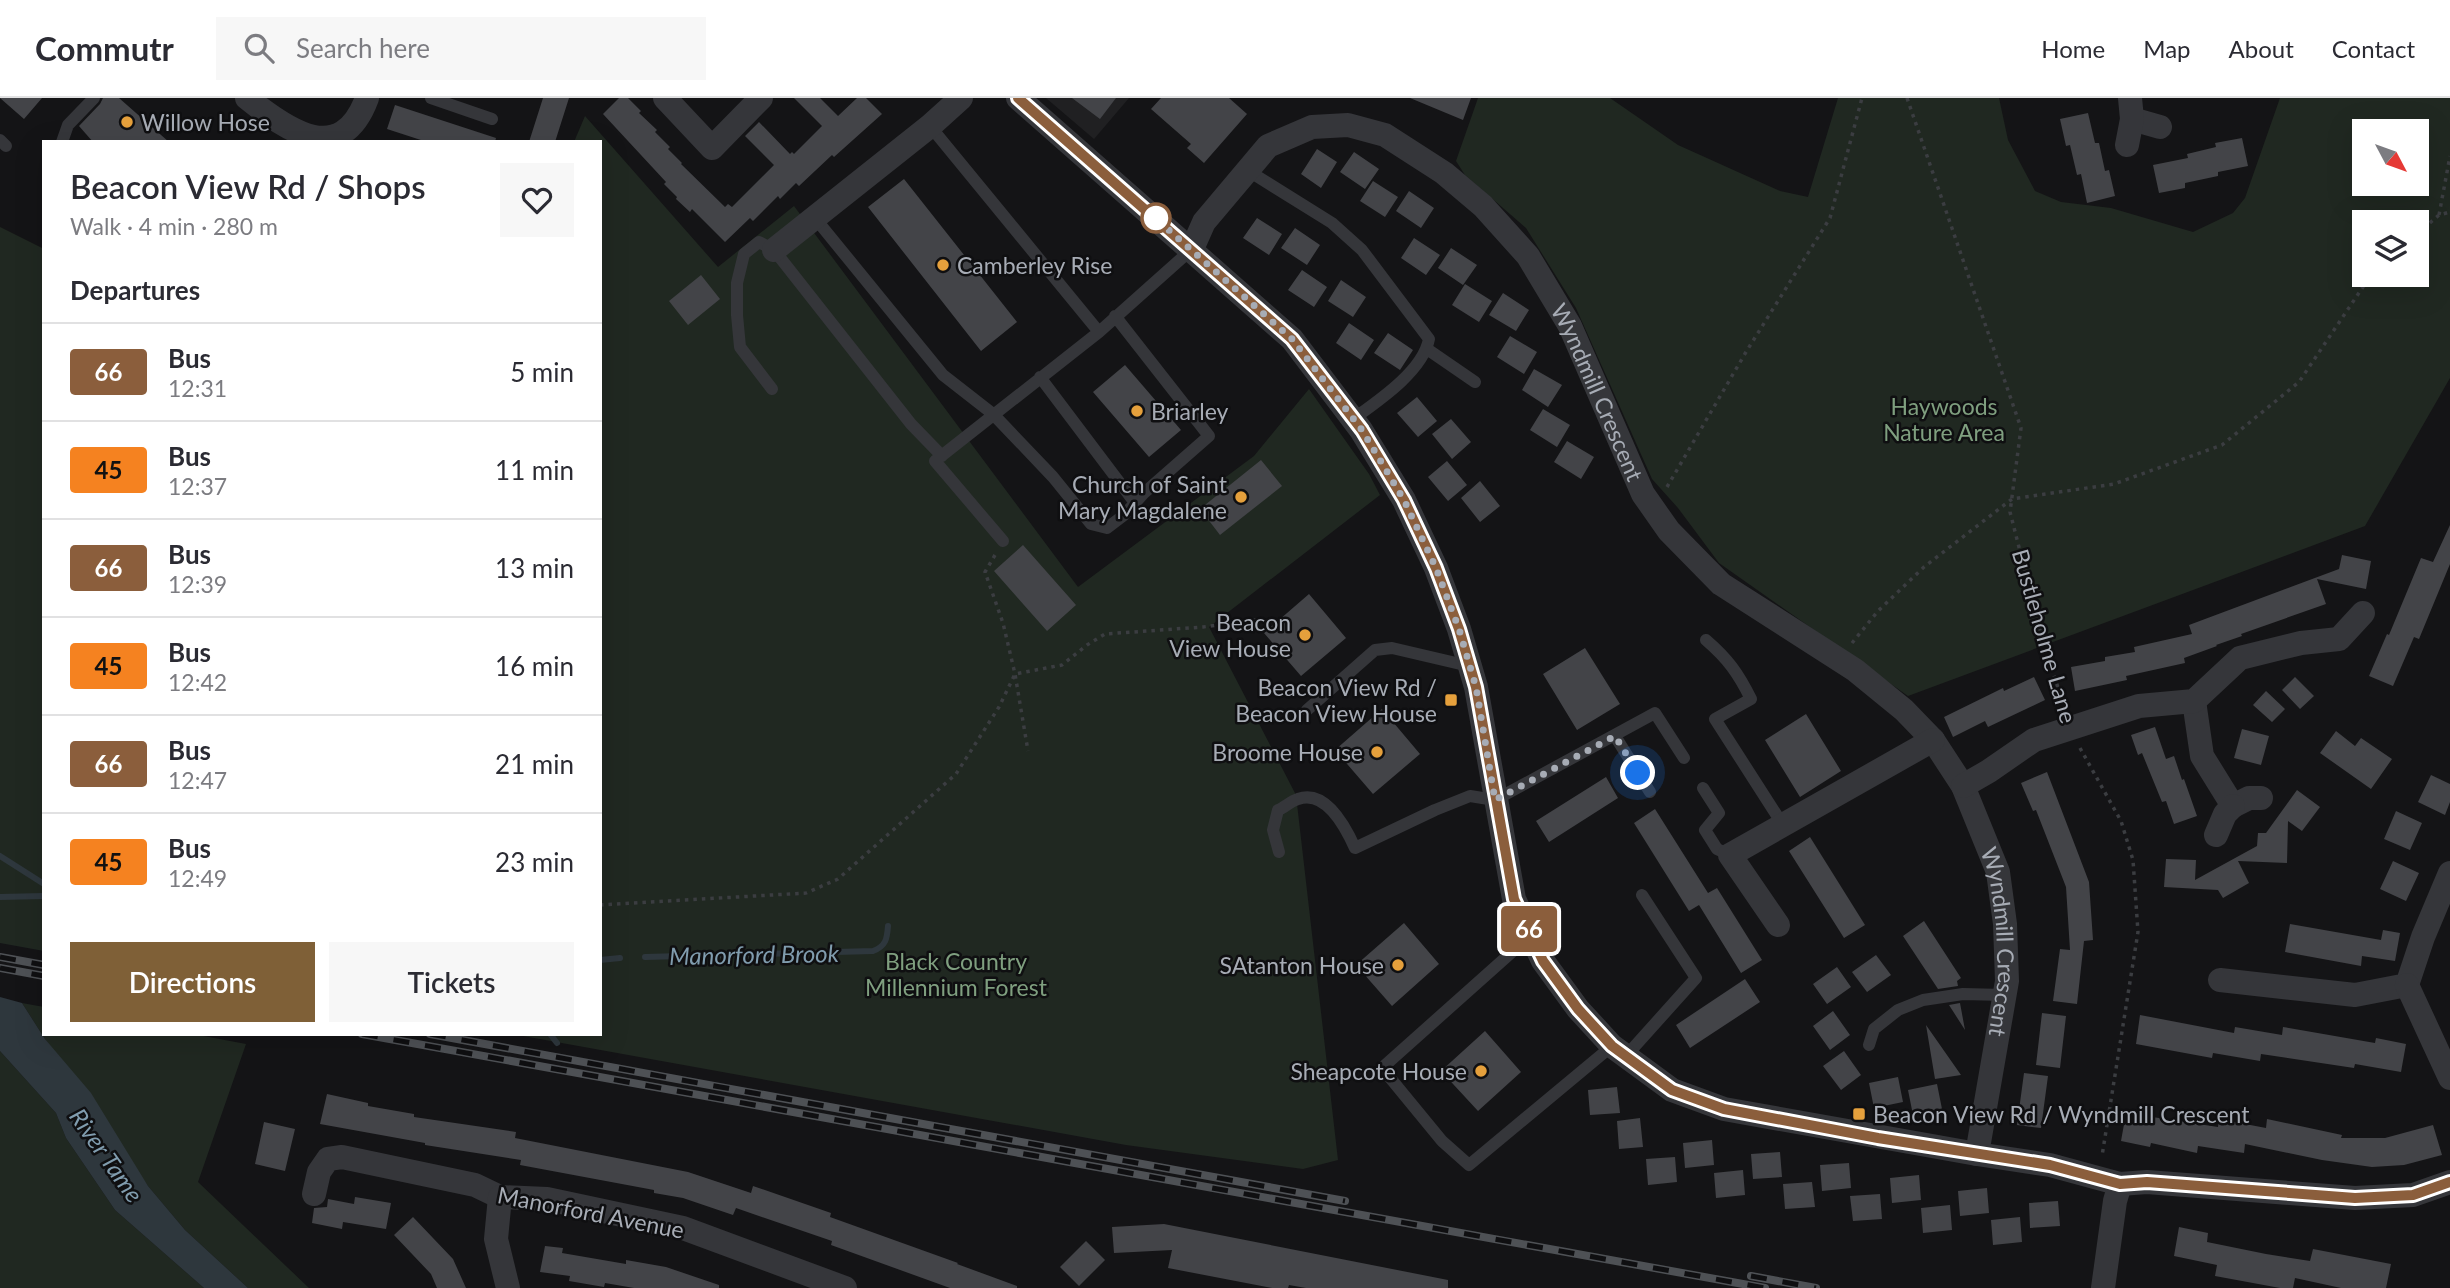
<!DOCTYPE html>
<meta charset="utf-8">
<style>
:root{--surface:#fff;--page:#f7f7f7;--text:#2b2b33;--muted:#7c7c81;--line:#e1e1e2;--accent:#7f6037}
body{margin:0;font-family:Lato,sans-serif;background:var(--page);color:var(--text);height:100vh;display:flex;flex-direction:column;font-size:26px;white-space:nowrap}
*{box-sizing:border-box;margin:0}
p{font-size:23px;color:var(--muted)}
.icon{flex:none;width:38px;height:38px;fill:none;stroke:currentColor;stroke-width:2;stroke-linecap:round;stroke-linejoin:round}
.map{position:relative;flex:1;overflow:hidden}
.drawer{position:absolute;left:42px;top:42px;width:560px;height:896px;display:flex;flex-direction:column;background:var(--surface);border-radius:0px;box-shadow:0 7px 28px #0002}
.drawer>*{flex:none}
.badge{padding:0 14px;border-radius:5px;font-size:24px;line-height:46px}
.needle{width:46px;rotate:131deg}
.controls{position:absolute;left:2352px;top:21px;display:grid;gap:14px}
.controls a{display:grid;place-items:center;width:77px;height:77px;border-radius:0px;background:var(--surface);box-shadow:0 7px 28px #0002;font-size:35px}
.you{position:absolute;width:35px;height:35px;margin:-18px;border:5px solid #fff;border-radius:50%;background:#1a73e8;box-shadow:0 0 0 10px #1a73e833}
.map>.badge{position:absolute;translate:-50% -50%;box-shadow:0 0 0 4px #fff}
h2{padding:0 28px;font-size:26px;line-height:63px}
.round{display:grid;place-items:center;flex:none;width:74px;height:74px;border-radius:0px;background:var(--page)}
.headline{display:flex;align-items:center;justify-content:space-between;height:119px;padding:0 28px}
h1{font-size:33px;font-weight:600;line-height:52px}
.primary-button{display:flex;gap:14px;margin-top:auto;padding:14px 28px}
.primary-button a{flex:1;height:80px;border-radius:0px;background:var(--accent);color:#fff;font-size:28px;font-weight:600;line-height:80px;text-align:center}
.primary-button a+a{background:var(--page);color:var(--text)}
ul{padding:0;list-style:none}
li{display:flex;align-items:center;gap:21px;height:98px;padding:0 28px;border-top:2px solid var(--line)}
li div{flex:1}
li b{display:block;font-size:26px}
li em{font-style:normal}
li .badge{min-width:77px;font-weight:700;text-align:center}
header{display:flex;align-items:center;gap:42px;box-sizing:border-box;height:98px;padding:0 35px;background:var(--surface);border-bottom:2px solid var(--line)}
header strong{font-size:33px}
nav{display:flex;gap:38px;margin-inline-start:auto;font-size:24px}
.search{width:490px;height:63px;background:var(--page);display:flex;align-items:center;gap:18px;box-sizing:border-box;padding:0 24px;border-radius:0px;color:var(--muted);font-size:26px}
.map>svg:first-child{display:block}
.built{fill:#202022}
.green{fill:#202821;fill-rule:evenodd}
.water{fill:#2e373d}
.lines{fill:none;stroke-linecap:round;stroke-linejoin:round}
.stream{stroke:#2e373d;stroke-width:6}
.building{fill:#434448}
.path{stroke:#3b3d41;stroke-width:3.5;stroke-dasharray:3.5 5;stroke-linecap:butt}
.lane{stroke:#35363a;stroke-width:12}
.street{stroke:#35363a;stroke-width:24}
.rail-casing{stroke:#4e5155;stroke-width:8}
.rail{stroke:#0f0f11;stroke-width:5;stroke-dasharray:16;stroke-linecap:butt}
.line-casing{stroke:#fff;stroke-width:16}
.line{stroke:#8b5e3c;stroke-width:10}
.walk{stroke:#a7acb5;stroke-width:7;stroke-dasharray:0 12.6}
.poi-dot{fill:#e5a03c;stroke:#0f0f11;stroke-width:2.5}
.stop-dot{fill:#fff;stroke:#8b5e3c;stroke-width:3.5}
.labels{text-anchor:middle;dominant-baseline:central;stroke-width:5;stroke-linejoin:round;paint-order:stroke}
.poi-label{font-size:23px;fill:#a7acb5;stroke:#0f0f11;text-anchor:end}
.street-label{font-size:23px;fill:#a7acb5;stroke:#0f0f11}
.park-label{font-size:23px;fill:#7f9f7f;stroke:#0f0f11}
.water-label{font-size:24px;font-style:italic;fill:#809cae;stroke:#0f0f11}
</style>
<header>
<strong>Commutr</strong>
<div class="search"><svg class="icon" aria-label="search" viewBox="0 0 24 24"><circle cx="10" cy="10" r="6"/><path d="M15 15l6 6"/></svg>Search here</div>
<nav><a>Home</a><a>Map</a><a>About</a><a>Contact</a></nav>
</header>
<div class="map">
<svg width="2450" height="1190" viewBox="0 0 2450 1190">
<rect width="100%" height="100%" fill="#141416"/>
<path class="built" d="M1046,0H1129L1094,41Z"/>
<path class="green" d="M1478,0H1610L1678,47L1780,93L1808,99L1838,0H1999L2008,42L2035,93L2061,104L2111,110L2193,134L2233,115L2245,100L2280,0H2450V280L2365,428L1908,598L1719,465L1678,410L1652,381L1576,210L1526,130L1465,77L1456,63ZM2364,33H2417V86H2364ZM2364,124H2417V177H2364Z
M585,18L718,169L794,108L1078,489L1254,358L1309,291L1369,376L1380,397L1209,529L1296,697L1338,1062L1303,1071L1126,1047L512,936H600V44H574Z
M0,129L44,151V853L0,845Z
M22,905L44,909V936H193L246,946L198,1084L309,1190H248L185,1132L148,1088L45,941Z
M0,953L56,1015L66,1040L115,1112L204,1190H0Z"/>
<path class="water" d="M0,899L22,905L45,941L91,995L148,1088L185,1132L248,1190H204L115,1112L66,1040L56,1015L0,953Z"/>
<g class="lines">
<path class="stream" d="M0,758L44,786
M0,799L44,798
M645,859L873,853C886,848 887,841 888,828
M600,862L620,860
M550,936L557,945"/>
</g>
<path class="building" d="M0,0H42L24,21Z
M103,0H119L169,44H93L79,28L100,6Z
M543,0H569L555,44H529Z
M619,0H628L641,13L639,15L657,32L655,34L670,49L668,51L682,65L681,66L725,109L728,106L732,109L774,67L745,38L759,24L790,56L792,54L794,56L822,28L794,0H820L838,18L857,0H866L882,16L834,59L832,57L799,88L796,85L780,101L778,98L753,123L750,120L725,144L692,111L690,114L676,101L677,99L664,86L666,84L603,16Z
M1072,0H1116L1100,21Z
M1161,0H1229L1247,16L1204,65L1187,50L1191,46L1151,11Z
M1410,0H1471L1463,22Z
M395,7L496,40L495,44H427L387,31Z
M2088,15L2095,45H2099L2105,73L2109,72L2115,98L2087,105L2081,76L2077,77L2070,47L2066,48L2060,21Z
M2242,40L2248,68L2218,74V78L2185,85V90L2159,95L2153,67L2188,60L2187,56L2216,49L2215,45Z
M1317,51L1337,64L1321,90L1301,76Z
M1354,54L1379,71L1365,91L1340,74Z
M904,81L1017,224L981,253L868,109Z
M1373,83L1398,99L1385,119L1360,103Z
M1409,93L1434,110L1421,130L1396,113Z
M1257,120L1282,136L1269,157L1243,140Z
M1295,130L1320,147L1307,167L1281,150Z
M1414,140L1440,157L1426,177L1401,160Z
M1451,150L1477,167L1463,187L1438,170Z
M1302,172L1327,189L1314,209L1288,192Z
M701,177L720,201L688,227L669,203Z
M1341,182L1366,199L1353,219L1328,203Z
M1465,186L1492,203L1479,224L1452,207Z
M1503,195L1529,212L1516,233L1489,217Z
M1349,225L1374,242L1361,262L1336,245Z
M1388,235L1413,252L1400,272L1374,255Z
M1510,238L1537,254L1524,276L1497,259Z
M1125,267L1181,332L1149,359L1093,294Z
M1534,271L1562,287L1548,309L1522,292Z
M1417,299L1437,323L1418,339L1397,315Z
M1543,311L1570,327L1557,349L1530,332Z
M1451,321L1471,344L1452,361L1432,336Z
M1567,343L1594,359L1581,381L1554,364Z
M1261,362L1282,388L1220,437L1200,411Z
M1447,363L1467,387L1448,403L1428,379Z
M1480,383L1500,408L1480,424L1461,400Z
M2450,427V466L2419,541L2414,539L2393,588L2369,578L2387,536L2389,537L2421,460L2433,464Z
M1023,447L1076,507L1047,533L994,473Z
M2342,457L2371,463L2366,491L2317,481L2326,506L2241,536L2242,538L2216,547L2217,548L2184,560L2185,565L2126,578L2127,582L2075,593L2071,569L2105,563V559L2135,554L2134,549L2192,536L2189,527L2339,471Z
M1309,496L1346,540L1301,578L1264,535Z
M1585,550L1620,606L1577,632L1543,576Z
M2034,579L2045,602L1988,629L1985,623L1953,639L1944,619L2003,590L2004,593Z
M2295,579L2314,598L2300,611L2282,592Z
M2266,593L2285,611L2272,624L2253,607Z
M1382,611L1420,656L1373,696L1335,652Z
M1806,616L1841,673L1800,699L1765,642Z
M2155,629L2166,661L2174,658L2182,682L2184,681L2197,718L2174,726L2166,703L2162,704L2142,655L2138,657L2131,637Z
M2242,631L2269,638L2261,667L2234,660Z
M2336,633L2355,648L2361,640L2392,661L2371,691L2320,655Z
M2047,674L2089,784L2093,842L2084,843L2077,906L2053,903L2060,851L2070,852L2066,789L2036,712L2033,713L2021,685Z
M2431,677L2450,686V704L2445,717L2418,704Z
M1606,679L1618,700L1549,744L1536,723Z
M2297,692L2320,709L2302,733L2288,723L2287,765L2238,763L2249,785L2223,800L2218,792L2164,789L2166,761L2196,762L2195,782L2257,748L2258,735H2266Z
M1655,711L1708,795L1717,790L1762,862L1741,875L1699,807L1689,813L1634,725Z
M2396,713L2422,725L2410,752L2384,741Z
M1810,739L1865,827L1844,840L1789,753Z
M2393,763L2419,775L2406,803L2380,791Z
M1924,823L1961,880L1957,883L1958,888L1938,891L1903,838Z
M1404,825L1439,866L1392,908L1356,867Z
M2290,826L2381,842L2383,832L2400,835L2395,863L2362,858L2361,868L2285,854Z
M1876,857L1891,877L1867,894L1852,874Z
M1837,869L1851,889L1827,906L1813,886Z
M1745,881L1760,904L1690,950L1676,927Z
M1960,905L1965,932L1949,907Z
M1833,913L1850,937L1830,952L1813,928Z
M2042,915L2066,918L2060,970L2036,967Z
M2140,917L2234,935L2235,929L2282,937L2283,929L2375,945L2376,940L2406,946L2401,974L2355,966L2354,970L2261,956L2260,963L2213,955L2212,960L2136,946Z
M1926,927L1961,977L1935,981Z
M1485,933L1521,974L1478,1013L1441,973Z
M1844,953L1861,977L1841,992L1823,968Z
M2024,975L2048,978L2041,1030L2017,1027Z
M1898,979L1903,1004L1874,1010L1869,985Z
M1937,986L1942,1011L1913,1017L1908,992Z
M1617,989L1620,1015L1590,1017L1588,992Z
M327,996L368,1005V1008L414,1016V1019L516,1034L515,1040L688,1074L751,1095L753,1088L831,1115L830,1119L958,1165L957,1166L1017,1188V1190H950L831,1147L832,1143L736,1110L733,1117L683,1100L654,1095V1092L520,1067L521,1062L425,1047V1045L320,1026Z
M2126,1015L2218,1029L2219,1021L2266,1030L2267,1021L2342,1037L2341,1040H2385L2433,1027L2442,1057L2404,1067L2372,1069L2322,1062L2245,1046L2244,1055L2198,1048L2197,1055L2151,1045L2150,1049L2121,1043Z
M1640,1020L1643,1049L1619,1051L1617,1023Z
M264,1024L295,1031L285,1073L255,1066Z
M1712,1042L1714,1067L1685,1070L1683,1045Z
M1780,1054L1782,1079L1753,1081L1751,1056Z
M1675,1059L1677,1084L1648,1087L1646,1061Z
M1849,1065L1851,1090L1822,1093L1820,1067Z
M1743,1072L1745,1097L1716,1100L1714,1075Z
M1919,1077L1921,1102L1892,1105L1890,1080Z
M1812,1084L1815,1109L1785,1111L1783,1086Z
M1987,1090L1989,1115L1960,1118L1958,1093Z
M1880,1096L1882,1121L1853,1123L1850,1098Z
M355,1099L391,1105L386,1131L343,1124L342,1131L312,1125L314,1110L327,1109L328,1101L354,1106Z
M2058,1103L2060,1128L2030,1130L2029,1105Z
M1950,1107L1952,1132L1923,1135L1921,1110Z
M413,1119L453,1161L466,1190H437L431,1176L394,1137Z
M2020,1119L2022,1144L1993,1147L1991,1122Z
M1164,1126L1448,1182V1190H1306L1289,1187L1288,1190H1272L1168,1170L1172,1152L1114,1155L1112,1129Z
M2179,1129L2208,1135L2207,1144L2266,1156L2310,1163L2313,1151L2391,1166L2386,1190H2341L2295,1180L2293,1190H2280L2215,1178L2217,1167L2174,1158Z
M1086,1143L1105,1162L1079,1188L1060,1169Z
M545,1148L563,1150L562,1155L626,1166V1162L666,1169L719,1187V1190H634L605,1185L604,1189L569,1183L570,1178L540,1174Z"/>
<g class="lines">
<path class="path" d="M1907,0L2021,330L2010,414L2044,547L2065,611
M2439,117L2450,58
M2417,136L2439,117L2450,114
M1667,389L1746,254L1830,120L1862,0
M995,457L985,474L1003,525L1015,576L1028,653
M1852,545L1878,513L1924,469L2012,401L2114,386L2222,347L2299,284L2371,177
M2080,650L2121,723L2133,762L2138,834L2102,1058
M600,807L806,795L838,781L956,676L999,609L1015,576L1062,567L1087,547L1105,536L1203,529L1263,521"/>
<path class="lane" d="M431,0L492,21
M930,28L1099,234
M0,42L6,48
M62,44L68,27L94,0
M1247,72L1332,125L1362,152L1429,241C1423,273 1378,303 1353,321
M815,120L943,277L993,316L1053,379L1091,426L1107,430L1124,417L1144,395L1209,338L1115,218
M1427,251L1475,284
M1040,279L1135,405
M772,291L740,249L737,217V185L744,156L759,144L774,152L911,326L942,358
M1003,443L935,363L1099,234L1192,151
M1706,542C1728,561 1738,575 1751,601L1715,621L1783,727
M1307,612L1375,552L1392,550L1469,568
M1615,638L1650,694
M1703,690L1719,715L1705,732L1717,751L1730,757
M1279,754L1273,732L1278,712C1285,709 1291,703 1298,701C1326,691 1346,730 1355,750L1435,712L1470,698L1495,702L1655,615L1684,660
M1531,837L1382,970L1442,1043L1469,1067L1612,948
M1869,947L1874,931L1898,912L1923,902L1963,896L2004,897
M1626,958L1696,880L1642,797"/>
<g class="street">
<path d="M247,0C288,33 341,70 367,0"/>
<path d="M665,0L712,50L761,0"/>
<path d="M1018,0L1292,241L1361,332L1404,402L1436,470L1459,531L1476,589L1514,801L1543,863L1578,911L1612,948L1672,992L1724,1011L1977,1056L2050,1067L2120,1086L2147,1084L2355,1100L2413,1097L2450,1084"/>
<path d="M2132,21L2160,29"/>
<path d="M2127,47L2132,21L2130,0"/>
<path id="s1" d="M1192,151L1204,124L1268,48L1312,29L1348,27L1385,37L1444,75L1483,108L1528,158L1570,228L1643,396L1669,433L1721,486L1855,572L1904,612L1933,642L1963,688L1998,774L2005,826L2007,883L1977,1056"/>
<path d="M774,152L930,28L961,0"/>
<path d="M2194,603L2202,658L2233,708L2249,700H2261"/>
<path d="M1963,688L1989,673L2034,642L2139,608L2194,603L2240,560L2301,545L2339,541L2363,515"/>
<path d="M2216,737L2225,716L2233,708"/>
<path d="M1778,827L1730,757L1933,642"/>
<path d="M2220,882L2355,897L2407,887L2423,839L2450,775"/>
<path d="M2407,887L2450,980"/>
<path d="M314,1096L319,1074L328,1061L342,1059L475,1087L500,1099L547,1101L683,1130L845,1190"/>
<path d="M500,1099L496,1141L508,1190"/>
<path d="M2103,1190L2115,1103L2120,1086"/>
</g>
<g class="rail-casing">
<path id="rail" d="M0,859L44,867
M0,870L44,878
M362,936L1765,1190
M430,936L1345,1103
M1751,1178L1816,1190"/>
</g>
<use href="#rail" class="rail"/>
</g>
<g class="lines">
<g class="line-casing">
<path id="line" d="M1018,0L1292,241L1362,332L1404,402L1436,470L1459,531L1476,589L1514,801L1543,863L1578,911L1612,948L1672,992L1724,1011L1878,1040L2050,1067L2120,1086L2147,1084L2355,1100L2413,1097L2450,1084"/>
</g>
<use href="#line" class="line"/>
<path class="walk" d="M1156,120L1153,118L1292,241L1362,332L1404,402L1436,470L1459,531L1476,589L1495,702L1615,638L1638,675"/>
</g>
<g class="poi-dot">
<circle cx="127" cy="24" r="7"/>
<circle cx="943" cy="167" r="7"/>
<circle cx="1137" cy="313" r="7"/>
<circle cx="1241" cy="399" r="7"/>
<circle cx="1305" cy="537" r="7"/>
<rect x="1444" y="595" width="14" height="14" rx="3.5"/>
<circle cx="1377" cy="654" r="7"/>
<circle cx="1398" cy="867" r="7"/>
<circle cx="1481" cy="973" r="7"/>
<rect x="1852" y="1009" width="14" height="14" rx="3.5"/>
</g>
<circle class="stop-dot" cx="1156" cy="120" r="14"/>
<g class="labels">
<g class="poi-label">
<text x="141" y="24" text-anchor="start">Willow Hose</text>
<text x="957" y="167" text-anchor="start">Camberley Rise</text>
<text x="1151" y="313" text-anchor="start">Briarley</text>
<text x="1227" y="386">Church of Saint<tspan x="1227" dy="26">Mary Magdalene</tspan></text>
<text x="1291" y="524">Beacon<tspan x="1291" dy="26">View House</tspan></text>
<text x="1437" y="589">Beacon View Rd /<tspan x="1437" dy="26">Beacon View House</tspan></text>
<text x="1363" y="654">Broome House</text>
<text x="1384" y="867">SAtanton House</text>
<text x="1467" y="973">Sheapcote House</text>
<text x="1873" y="1016" text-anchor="start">Beacon View Rd / Wyndmill Crescent</text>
</g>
<g class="street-label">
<text stroke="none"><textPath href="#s1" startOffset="593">Wyndmill Crescent</textPath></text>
<text transform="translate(2045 538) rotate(74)">Bustleholme Lane</text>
<text stroke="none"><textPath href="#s1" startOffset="1306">Wyndmill Crescent</textPath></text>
<text transform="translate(591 1114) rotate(11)">Manorford Avenue</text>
</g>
<g class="park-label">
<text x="1944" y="308">Haywoods<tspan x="1944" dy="26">Nature Area</tspan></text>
<text x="956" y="863">Black Country<tspan x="956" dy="26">Millennium Forest</tspan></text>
</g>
<g class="water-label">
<text transform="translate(754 856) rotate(-1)">Manorford Brook</text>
<text transform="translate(107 1057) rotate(55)">River Tame</text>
</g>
</g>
</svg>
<div class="controls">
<a><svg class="needle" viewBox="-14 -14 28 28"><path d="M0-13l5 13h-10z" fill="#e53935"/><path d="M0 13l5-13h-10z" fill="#7c7c81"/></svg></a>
<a><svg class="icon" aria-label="layers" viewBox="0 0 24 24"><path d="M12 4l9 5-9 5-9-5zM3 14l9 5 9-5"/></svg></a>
</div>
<div class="you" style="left:1638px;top:675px"></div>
<b class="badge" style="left:1529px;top:831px;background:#8b5e3c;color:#fff">66</b>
<section class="drawer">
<div class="headline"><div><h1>Beacon View Rd / Shops</h1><p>Walk · 4 min · 280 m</p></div><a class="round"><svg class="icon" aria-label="heart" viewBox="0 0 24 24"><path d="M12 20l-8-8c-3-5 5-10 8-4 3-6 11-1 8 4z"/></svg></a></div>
<h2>Departures</h2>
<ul>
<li><span class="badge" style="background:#8b5e3c;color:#fff">66</span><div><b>Bus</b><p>12:31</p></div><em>5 min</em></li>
<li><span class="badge" style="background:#f58220;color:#111">45</span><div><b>Bus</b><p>12:37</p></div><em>11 min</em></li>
<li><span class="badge" style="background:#8b5e3c;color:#fff">66</span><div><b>Bus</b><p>12:39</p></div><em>13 min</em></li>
<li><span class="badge" style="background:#f58220;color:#111">45</span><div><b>Bus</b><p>12:42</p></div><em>16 min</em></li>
<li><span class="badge" style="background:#8b5e3c;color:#fff">66</span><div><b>Bus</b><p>12:47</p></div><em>21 min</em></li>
<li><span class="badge" style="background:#f58220;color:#111">45</span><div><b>Bus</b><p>12:49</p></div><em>23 min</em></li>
</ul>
<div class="primary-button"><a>Directions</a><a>Tickets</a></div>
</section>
</div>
